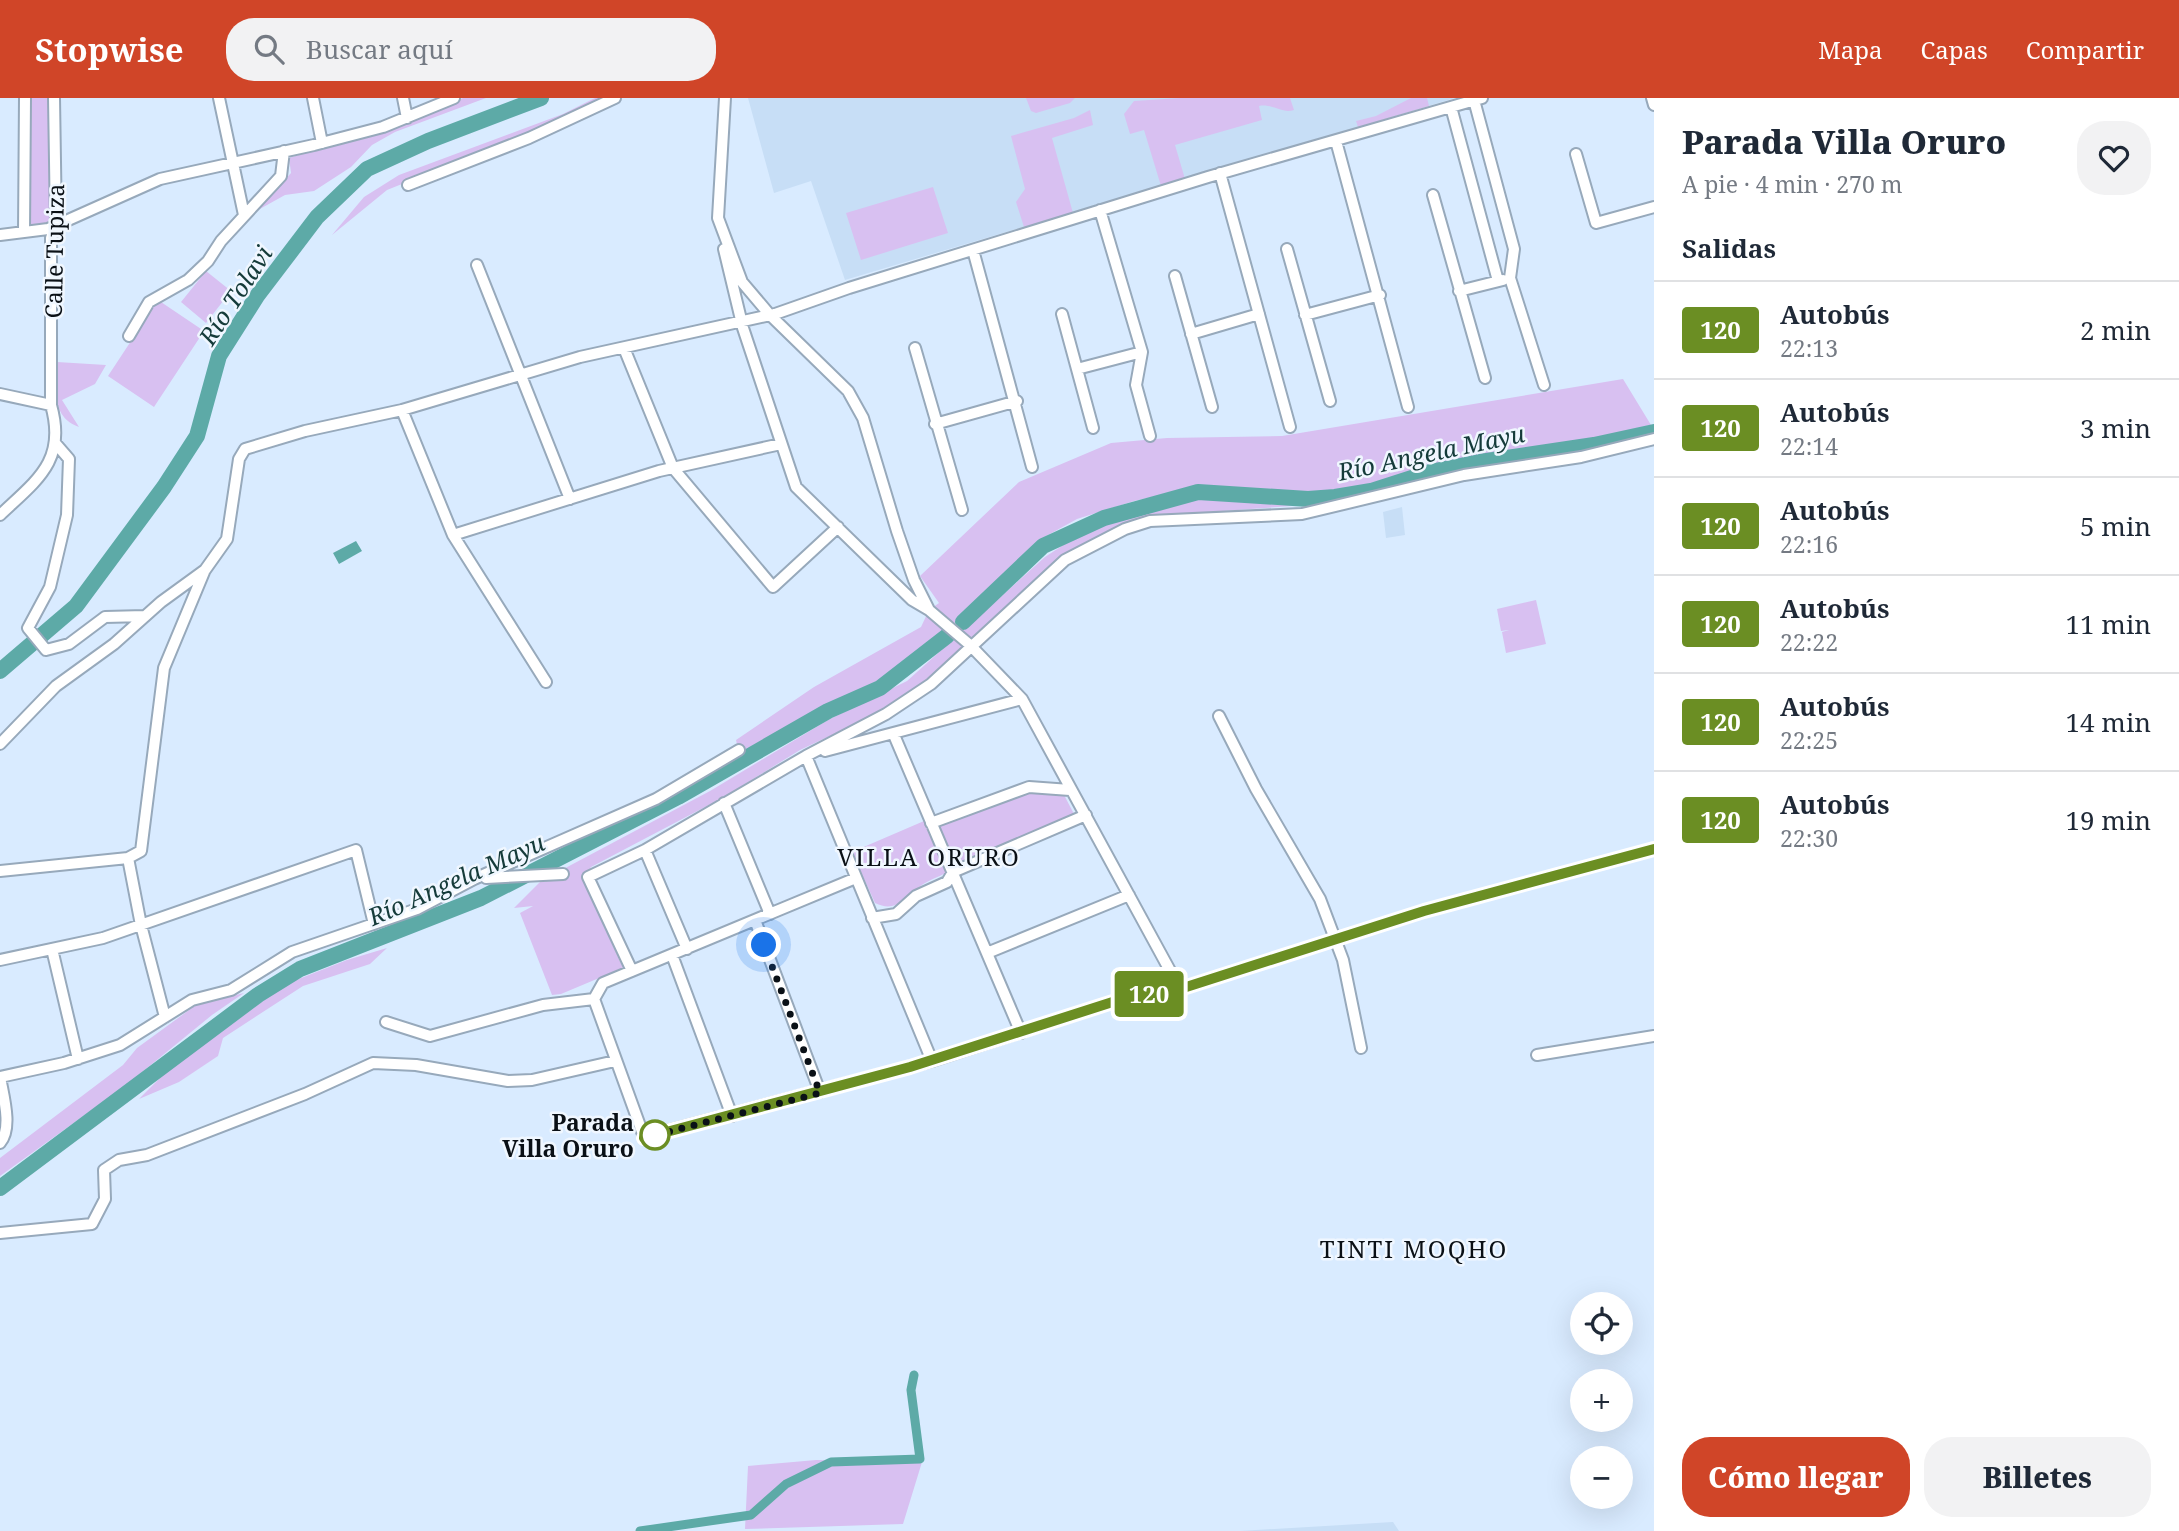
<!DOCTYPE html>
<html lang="es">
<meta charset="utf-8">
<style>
:root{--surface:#fff;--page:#f2f2f3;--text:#1f2937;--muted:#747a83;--line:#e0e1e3;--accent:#d04528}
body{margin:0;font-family:"Noto Serif",serif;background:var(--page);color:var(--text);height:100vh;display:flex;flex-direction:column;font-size:26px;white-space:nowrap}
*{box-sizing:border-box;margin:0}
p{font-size:23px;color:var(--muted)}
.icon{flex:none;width:38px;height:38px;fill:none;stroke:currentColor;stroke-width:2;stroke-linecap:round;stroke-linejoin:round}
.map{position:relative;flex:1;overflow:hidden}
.sheet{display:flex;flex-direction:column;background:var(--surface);width:525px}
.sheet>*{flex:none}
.badge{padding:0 14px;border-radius:5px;font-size:24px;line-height:46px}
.controls{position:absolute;left:1570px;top:1194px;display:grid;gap:14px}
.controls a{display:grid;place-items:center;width:63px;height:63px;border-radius:50%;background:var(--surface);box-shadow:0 7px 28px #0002;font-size:35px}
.you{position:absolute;width:35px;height:35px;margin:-18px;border:5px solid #fff;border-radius:50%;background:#1a73e8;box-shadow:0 0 0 10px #1a73e833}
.map>.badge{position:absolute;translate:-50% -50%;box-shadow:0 0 0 4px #fff}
h2{padding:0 28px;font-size:26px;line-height:63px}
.round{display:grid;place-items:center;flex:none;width:74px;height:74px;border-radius:28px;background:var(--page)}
.headline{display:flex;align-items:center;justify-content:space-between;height:119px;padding:0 28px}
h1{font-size:33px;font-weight:800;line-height:52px}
.action{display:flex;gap:14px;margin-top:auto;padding:14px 28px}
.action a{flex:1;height:80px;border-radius:28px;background:var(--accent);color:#fff;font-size:28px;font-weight:800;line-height:80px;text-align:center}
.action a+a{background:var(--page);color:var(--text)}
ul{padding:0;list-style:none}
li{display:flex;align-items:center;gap:21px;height:98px;padding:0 28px;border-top:2px solid var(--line)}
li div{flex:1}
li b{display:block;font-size:26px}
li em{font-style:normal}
li .badge{min-width:77px;font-weight:700;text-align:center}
header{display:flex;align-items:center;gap:42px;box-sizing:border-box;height:98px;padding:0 35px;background:var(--accent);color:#fff}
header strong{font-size:33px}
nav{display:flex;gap:38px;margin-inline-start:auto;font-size:24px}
.search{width:490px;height:63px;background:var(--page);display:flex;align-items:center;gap:18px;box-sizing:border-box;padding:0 24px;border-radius:28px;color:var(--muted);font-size:26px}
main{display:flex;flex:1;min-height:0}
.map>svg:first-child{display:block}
.built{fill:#c7def6}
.green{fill:#d8c0f1}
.water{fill:#5daaa7}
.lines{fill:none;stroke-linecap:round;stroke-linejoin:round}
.canal{stroke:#5daaa7;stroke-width:9}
.river{stroke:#5daaa7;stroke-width:16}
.minor-casing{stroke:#97a9bb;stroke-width:14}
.minor{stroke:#fff;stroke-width:10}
.line-casing{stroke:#fff;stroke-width:16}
.line{stroke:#6b8e23;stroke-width:10}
.walk{stroke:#0a1016;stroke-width:7;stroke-dasharray:0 12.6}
.stop-dot{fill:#fff;stroke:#6b8e23;stroke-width:3.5}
.labels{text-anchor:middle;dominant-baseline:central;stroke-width:5;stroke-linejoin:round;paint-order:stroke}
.street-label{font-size:23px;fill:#0a1016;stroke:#f0f7ff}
.stop-label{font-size:23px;font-weight:bold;fill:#0a1016;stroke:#f0f7ff;text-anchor:end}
.water-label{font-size:24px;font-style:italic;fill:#153b3a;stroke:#f0f7ff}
.neighbourhood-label{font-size:24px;letter-spacing:2px;fill:#0a1016;stroke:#f0f7ff}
</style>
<header>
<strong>Stopwise</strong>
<div class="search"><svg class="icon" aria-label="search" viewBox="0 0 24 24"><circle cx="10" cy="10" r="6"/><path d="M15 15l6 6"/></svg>Buscar aquí</div>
<nav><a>Mapa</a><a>Capas</a><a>Compartir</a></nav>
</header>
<main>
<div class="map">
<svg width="1654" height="1433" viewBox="0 0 1654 1433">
<rect width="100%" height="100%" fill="#d9ebff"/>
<path class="built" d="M748,0H1455L845,182L811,83L774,95Z
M1402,409L1405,437L1386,440L1383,414Z
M1393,1424L1399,1433H1240Z"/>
<path class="green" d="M28,0H48L52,122L46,127L30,129Z
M463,0H486L395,34L372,47L351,69L314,93L285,97L258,112L291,75L289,60L407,24Z
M595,0H605L562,22L387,92L332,137L364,99L399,77L563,16Z
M1026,0H1075L1070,5L1036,15L1031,13Z
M1180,0H1290L1294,12C1281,16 1272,5 1259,8L1262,22L1175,47L1185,81L1161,88L1144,32L1130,36L1124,16L1134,3Z
M1411,0H1427L1429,8L1358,29L1356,23L1376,18Z
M1090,12L1093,27L1052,40L1073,115L1024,129L1016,104L1025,91L1011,38L1074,20Z
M933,89L948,135L861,162L846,115Z
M206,173L231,193L206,225L181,204Z
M158,202L204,233L154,309L108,278Z
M57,264L106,267L95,286L62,302L79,329C50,319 56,288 57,264Z
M1623,281L1651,327L1581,343L1474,360L1351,390L1308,395L1197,389L1134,403L1077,421L1039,442L969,512L913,561L881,582L821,611L766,650L740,659L736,642L814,589L921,529L929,512L939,505L920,478L1019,384L1111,345L1167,340L1282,338Z
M1197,400L1306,407L1153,418L1132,424L1060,458L931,580L876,616L800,652L724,699L591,769L583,782L623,870L561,896L552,897L520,815L533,808L514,810L541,783L710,693L828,622L907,583L1045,459L1071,442L1106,425Z
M1536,502L1546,546L1506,555L1502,534L1509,532L1501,533L1497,511Z
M1029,694L1063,695L1074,716L955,767L939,727Z
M924,723L948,774C938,779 926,783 918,790C904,801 895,815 875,805L852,754Z
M387,850L370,866L303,888L223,940L218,958L179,984L139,1001L164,976L286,886L347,862Z
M244,895L212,917L125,988L0,1078V1060L123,967L137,950L196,907Z
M816,1362L922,1364L903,1426L745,1431L748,1368Z"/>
<path class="water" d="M356,443L362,453L339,466L333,455Z"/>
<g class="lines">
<path class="canal" d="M640,1433L751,1417L786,1386L831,1364L920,1361L911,1292L914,1277"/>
<path class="river" d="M963,524L1043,448L1104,420L1198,394L1308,401L1335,399L1371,393L1430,374L1480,364L1594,347L1654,334
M0,573L76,508L164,389L197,338L219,258L257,198L317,119L367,71L428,43L541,0
M0,1090L258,897L300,871L481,800L678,699L828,613L880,590L947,538"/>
<g class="minor-casing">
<path id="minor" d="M219,0L244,117
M313,0L322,45
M403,0L407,20
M725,0L718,120L742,184L770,217L848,293L863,320L897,433L914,482L929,512L970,547L1022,601L1180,891
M1652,0L1654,7
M1474,2L1514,151L1510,180L1544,287
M1451,9L1498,183
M1336,43L1408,309
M1576,56L1596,125L1654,109
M1220,75L1290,329
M408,87L529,40L615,0
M1433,97L1485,280
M1100,112L1142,254L1136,287L1150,338
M24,134L25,0
M0,137L48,131L160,81L314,47L383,29L454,0
M724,151L743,230L796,389L912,502L929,512
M1287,151L1330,303
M973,152L1032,369
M477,167L570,401
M1175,178L1212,309
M1459,193L1503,182
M1062,216L1093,330
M1305,217L1380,197
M1191,236L1259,216
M129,238L149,204L188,182L208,163L221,143L281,78L284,53
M624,250L673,370L773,489L838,429
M915,250L962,412
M1077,271L1142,254
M0,296L51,307
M402,312L453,437L546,584
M935,326L1017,303
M56,346L69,361L67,417L50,489L28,530L46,552L69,546L105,519L145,518
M0,417C37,382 67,363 51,307V140L56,127L54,0
M453,437L659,373L781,346
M1219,618L1256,691L1320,801L1343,862L1361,950
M894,637L1021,935
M0,646L56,588L114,546L161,504L205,472L227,441L239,361L245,351L305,333L402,312L580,259L775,216L849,190L1208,79L1482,0
M825,653L1022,601
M806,658L932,963
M724,705L770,816
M931,725L1029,689L1070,692
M645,752L687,851
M0,773L128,760
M486,780L563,776
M856,780L603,885L594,901L644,1039L932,963L1125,900L1180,891L1424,813L1654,751
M872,820L896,816L916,798L947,784L953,774L1086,717
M755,822L820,994
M52,851L78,961
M987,855L1129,797
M672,857L732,1018
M0,862L103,840L356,752L374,826
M632,873L588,779L645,752L806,658L886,616L931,586L1065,462L1125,431L1150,423L1302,416L1464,377L1581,359L1654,341
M165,919L141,827L128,760L141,753L164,570L204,474
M386,924L430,938L543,907L594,901
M1537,957L1654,938
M0,979L64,965L120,947L192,902L231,892L292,854L417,811L474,781L656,701L739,652
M0,979C3,997 13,1030 0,1045
M0,1135L92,1126L105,1101L104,1072L119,1062L147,1057L305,996L373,965L416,967L508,983L532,982L615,963"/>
</g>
<use href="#minor" class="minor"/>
</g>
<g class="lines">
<g class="line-casing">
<path id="line" d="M644,1040L910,969L1125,900L1180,891L1424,813L1654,751"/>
</g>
<use href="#line" class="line"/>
<path class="walk" d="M655,1037L644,1040L820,995L764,847"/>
</g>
<circle class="stop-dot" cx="655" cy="1037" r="14"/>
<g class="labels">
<g class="street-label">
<text transform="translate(54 153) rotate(-89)">Calle Tupiza</text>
</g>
<g class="stop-label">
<text x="634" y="1024">Parada<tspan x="634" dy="26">Villa Oruro</tspan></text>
</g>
<g class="water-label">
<text transform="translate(235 197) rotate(-57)">Río Tolavi</text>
<text transform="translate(1431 354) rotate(-12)">Río Angela Mayu</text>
<text transform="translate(456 781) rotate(-24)">Río Angela Mayu</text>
</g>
<g class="neighbourhood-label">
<text x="929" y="758">VILLA ORURO</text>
<text x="1414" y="1150">TINTI MOQHO</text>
</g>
</g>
</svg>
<div class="controls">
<a><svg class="icon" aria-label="locate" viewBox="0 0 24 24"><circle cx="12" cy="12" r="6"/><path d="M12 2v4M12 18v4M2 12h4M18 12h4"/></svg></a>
<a>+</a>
<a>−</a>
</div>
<div class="you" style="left:764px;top:847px"></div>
<b class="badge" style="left:1149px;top:896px;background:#6b8e23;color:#fff">120</b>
</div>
<section class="sheet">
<div class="headline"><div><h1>Parada Villa Oruro</h1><p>A pie · 4 min · 270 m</p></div><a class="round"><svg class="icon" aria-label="heart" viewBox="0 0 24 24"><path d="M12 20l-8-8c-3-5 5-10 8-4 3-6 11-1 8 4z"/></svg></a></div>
<h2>Salidas</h2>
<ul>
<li><span class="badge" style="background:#6b8e23;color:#fff">120</span><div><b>Autobús</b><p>22:13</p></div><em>2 min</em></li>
<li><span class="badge" style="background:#6b8e23;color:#fff">120</span><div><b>Autobús</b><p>22:14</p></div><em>3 min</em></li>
<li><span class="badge" style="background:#6b8e23;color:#fff">120</span><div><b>Autobús</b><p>22:16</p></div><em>5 min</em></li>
<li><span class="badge" style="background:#6b8e23;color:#fff">120</span><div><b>Autobús</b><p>22:22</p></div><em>11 min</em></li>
<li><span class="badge" style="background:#6b8e23;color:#fff">120</span><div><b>Autobús</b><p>22:25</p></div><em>14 min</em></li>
<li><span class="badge" style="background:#6b8e23;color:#fff">120</span><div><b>Autobús</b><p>22:30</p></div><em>19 min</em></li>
</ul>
<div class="action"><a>Cómo llegar</a><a>Billetes</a></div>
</section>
</main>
